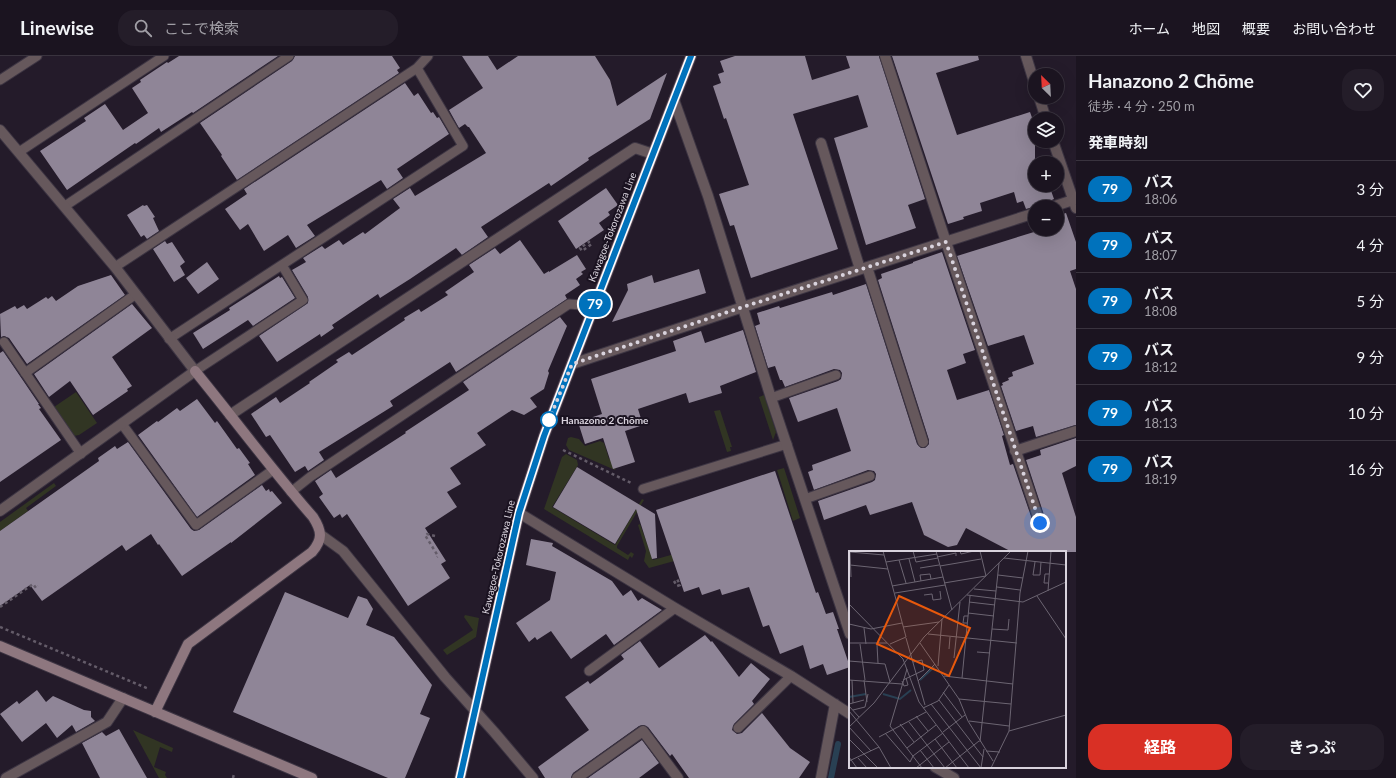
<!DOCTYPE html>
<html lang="ja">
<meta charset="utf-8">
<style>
:root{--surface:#1b1420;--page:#241d29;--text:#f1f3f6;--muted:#a09ea5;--line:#39333e;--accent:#d93025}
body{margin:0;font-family:Lato,"Noto Sans JP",sans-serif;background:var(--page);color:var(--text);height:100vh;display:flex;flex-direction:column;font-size:15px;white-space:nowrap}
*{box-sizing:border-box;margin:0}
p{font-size:13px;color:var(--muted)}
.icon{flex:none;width:22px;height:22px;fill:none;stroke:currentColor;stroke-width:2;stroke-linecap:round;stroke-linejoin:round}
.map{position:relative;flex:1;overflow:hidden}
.details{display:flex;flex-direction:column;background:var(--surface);width:320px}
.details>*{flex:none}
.badge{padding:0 8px;border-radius:13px;font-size:14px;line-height:26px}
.needle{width:26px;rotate:336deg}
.buttons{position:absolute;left:1028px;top:12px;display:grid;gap:8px}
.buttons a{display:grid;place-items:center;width:36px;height:36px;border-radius:50%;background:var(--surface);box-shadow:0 4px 16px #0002,0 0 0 1px var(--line);font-size:20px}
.you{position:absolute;width:20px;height:20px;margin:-10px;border:3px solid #fff;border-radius:50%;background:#1a73e8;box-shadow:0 0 0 6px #1a73e833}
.map>.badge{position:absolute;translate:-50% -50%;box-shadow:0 0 0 2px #fff}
h2{padding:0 12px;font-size:15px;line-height:36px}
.round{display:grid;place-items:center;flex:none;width:42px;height:42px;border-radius:16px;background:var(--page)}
.headline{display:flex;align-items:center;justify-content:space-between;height:68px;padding:0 12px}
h1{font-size:19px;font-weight:700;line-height:30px}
.button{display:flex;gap:8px;margin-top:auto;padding:8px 12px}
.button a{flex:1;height:46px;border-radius:16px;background:var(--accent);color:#fff;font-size:16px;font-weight:700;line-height:46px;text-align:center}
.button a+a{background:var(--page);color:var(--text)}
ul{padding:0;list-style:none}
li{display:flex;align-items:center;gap:12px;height:56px;padding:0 12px;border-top:1px solid var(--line)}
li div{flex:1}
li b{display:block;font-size:15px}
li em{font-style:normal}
li .badge{min-width:44px;font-weight:700;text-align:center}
header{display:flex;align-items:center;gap:24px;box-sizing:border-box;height:56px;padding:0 20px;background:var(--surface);border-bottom:1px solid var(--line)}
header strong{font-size:19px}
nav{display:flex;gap:22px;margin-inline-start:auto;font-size:14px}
.search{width:280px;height:36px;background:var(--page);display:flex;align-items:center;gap:10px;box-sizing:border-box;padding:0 14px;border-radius:16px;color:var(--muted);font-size:15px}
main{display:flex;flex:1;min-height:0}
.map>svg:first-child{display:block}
.green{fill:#313523}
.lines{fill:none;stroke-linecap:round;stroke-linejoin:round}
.stream{stroke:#294053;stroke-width:6}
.building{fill:#8f8597}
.lane-casing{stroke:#3d3543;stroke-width:11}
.street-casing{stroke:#3d3543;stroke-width:12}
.secondary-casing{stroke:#3d3543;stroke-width:12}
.primary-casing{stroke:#3d3543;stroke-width:12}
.path{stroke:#645c69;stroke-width:2.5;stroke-dasharray:3 3;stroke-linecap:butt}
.lane{stroke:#66585c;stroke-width:9}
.street{stroke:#66585c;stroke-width:10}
.secondary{stroke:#8e777f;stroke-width:10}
.primary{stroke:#ad909a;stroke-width:10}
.line-casing{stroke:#fff;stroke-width:9}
.line{stroke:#0072bc;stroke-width:6}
.walk{stroke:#d9d3dd;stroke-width:4;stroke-dasharray:0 7.2}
.stop-dot{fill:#fff;stroke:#0072bc;stroke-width:2}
.labels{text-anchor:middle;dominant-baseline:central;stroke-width:4;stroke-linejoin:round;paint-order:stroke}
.street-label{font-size:10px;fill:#d9d3dd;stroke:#1a1220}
.stop-label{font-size:10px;font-weight:bold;fill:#d9d3dd;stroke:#1a1220;text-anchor:start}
.inset-river{fill:none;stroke:#294053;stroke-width:2}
.inset-road{fill:none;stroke:#6c6572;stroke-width:1}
.view{fill:#e8590c;fill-opacity:0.15;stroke:#e8590c;stroke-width:2}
.inset-edge{fill:none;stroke:#d9d3dd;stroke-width:2}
</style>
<header>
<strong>Linewise</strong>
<div class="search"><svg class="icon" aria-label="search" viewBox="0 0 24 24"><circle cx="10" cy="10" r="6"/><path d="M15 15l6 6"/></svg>ここで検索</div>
<nav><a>ホーム</a><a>地図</a><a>概要</a><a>お問い合わせ</a></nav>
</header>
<main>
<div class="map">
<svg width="1076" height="722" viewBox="0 0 1076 722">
<rect width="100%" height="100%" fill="#241b2a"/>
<path class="green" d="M76,336L97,367L79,379L74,380L54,351Z
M764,339L776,376L773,384L759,341Z
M720,354L732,391H730L731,395L727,396L714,355Z
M571,381L579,383L585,390L600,385L604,387L609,403H614L617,408L615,414L569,394L566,389L568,382Z
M566,398L577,404L578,409L552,451L615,489L642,443L644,444L617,490V492L628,499L631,496L634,498L632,502L630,500L628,504L544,453L562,401Z
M784,412L800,462L793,465L777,414Z
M54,427L56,430L26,452L28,455L0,475V466Z
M640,468L653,504L678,497V504L649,512L644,505L646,495L638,469Z
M465,559L479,562L476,581L447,599L443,594L473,574L464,561Z
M133,674L173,692L172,696L160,691L154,711L166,716L165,719L167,722H159Z"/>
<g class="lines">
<path class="stream" d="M831,722L838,688"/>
</g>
<path class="building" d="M179,0H278L193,57L192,56L161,76L159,72L136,88L135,87L67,134L40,95L86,65L84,62L105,48L123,74L148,57L132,32L141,26L140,24L167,6L168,7Z
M295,0H392L400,12L397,14L399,17L237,124L221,100L222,99L200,67L292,5Z
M462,0H488L497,14L518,0H595L610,24L617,50L667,17L650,63L588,102L589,104L551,130L549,127L481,171L488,181L462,199L456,192L410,223L380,242L378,238L332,269L334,272L321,281L320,278L277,306L259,280L308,247V241L292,214L306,206L303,202L322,190L325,193L339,184L343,189L363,176L365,178L400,152L393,143L410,132L415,140L486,97L469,71H468L465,68L459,72L449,54L483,32Z
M735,0H805L812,24L850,12L846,0H879L925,143L908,149L916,172L866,189L834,82L868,71L858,39L793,58L838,193L751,222L734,169L730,170L719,138L749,129L726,62L724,63L713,30L721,27L718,18L724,16L720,5Z
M892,0H978L979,4L936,17L957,79L1030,56L1035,70V129H1049L1054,143L1047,146L1046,151H1033L1026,153L1023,145L1017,147L1014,136L980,147L982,155L963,161L964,163L948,168Z
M405,27L414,40L418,37L431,57L433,56L437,62L439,61L449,78L397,113L403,122L387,133L381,124L307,169L315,180L296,192L288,179L264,195L248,168L240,174L225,153L247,138L244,133Z
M606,132L618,149L608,156L610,159L599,167L604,174L576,193L558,165Z
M143,149L144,150L147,149L155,161L153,162L159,175L147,183L144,179L141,181L127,159Z
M1057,156H1059L1060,159L1066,157L1076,186V213L1070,215L1076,233V369L1036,381L1033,370L1016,375L1001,330L1003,329L1002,327L1009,324L1008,322L1013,320L1012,316L1034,308L1024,279L988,290L957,200L1034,176L1030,165L1035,164V173H1057Z
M520,184L544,218L549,215V216L577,199L586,213L581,216L583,218L576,223L580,229L565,239L567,243L456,316L450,306L390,345L393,350L319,396L324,404L308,415L305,410L295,416L270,379L266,381L251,358L276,341L280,347L310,327L309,326L338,306L336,304L349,296L352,299L405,264L404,262L419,253L421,256L448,239L445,236L474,216L469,209L495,192L500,198Z
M165,185L167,188L172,186L185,206L180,210L185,219L174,226L153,193Z
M942,196L975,294L963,298L966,307L947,314L957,344L989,334L1004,379L1002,380L1010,409L1013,408L1034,469L1038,473L1045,472L1046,465L1026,404L1041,399L1040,394L1076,382V410L1062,417L1076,461V496H1012L966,472L957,489L948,491L924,479L912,446L870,459L866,449L824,464L818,445L872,426L875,424L876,418L874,415L868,414L814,434L808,416L813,414L812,409L851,395L837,352L798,366L789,342L838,325L841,323L842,317L840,314L834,313L785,331L782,324H780L775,310L768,312L755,270L760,268L757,257L779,250L780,252L832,236L833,239L866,228L917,388L921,392H925L929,388V384L878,224L882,222L881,218L913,207V206Z
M207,206L219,223L198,238L186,222Z
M699,213L706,237L612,266L628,234L627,228L652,219L654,227Z
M111,219L125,239L27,308L9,282L4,280L1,281L0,258L15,250L17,253L24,249L27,253L46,241L48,243L52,240L56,245L78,230Z
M279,220L280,222L282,221L295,242L253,270L248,264L203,293L193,277L230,254L229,252Z
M132,248L152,272L112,301L132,330L127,333L128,335L93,359L70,325L49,341L34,318Z
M560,261L567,270L548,315L549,317L544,333L530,342L537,351L524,359L512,354L477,377L486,389L450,412L461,428L447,436L457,451L425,472L446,505L441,508L450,522L408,550L347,458L342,462L340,458L334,462L319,441L323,438L315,425L331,414L336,422L406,377L405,376L469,334L463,326Z
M743,274L756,316L720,330L722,337L689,347L686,337L638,353L643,369L625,375L635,406L613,413L603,382L585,388L578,366L602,358L591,323L676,295L673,285L701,275L705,287Z
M3,295L39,348H38L41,352L39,353L61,384L0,426V297Z
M197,343L215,367L217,365L237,393L239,392L250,407L248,408L255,419L197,461L138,379L157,365L158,366L177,352L180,355Z
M128,386L191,473L194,475L199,474L262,429L266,435L269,433L270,436L272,435L282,447L231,487V486L182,520L159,488L158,489L151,478L126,495L122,489L42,545L30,529L0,550V475L99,405L98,402L115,390L117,393Z
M577,411L655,458L657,502L652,503L636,453L615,488L553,451Z
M775,415L816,537L818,536L826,558L833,556L839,573H837L850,611L827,619L823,608L810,613L803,589L780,598L769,569L763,571L749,531L722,539L720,533L702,539L699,531L684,536L656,454Z
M531,483L553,487L552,490L612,525L623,540L631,534L638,545L642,542L662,554L614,589L606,578L571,603L551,575L537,584L535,581L529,586L516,567L550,544L556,516L526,509Z
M285,536L348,562L358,540L367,543L373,553L366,569L394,581L432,629L420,658L430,662L405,722H388L233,656Z
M705,579L711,586L712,585L739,621L751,607L770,623L752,645L754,648L734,668L732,674L737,678L742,677L762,657L790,692L810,706L799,722H689L672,698L670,700L648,671L643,669L639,670L573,717L571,722H545L538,711L589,674L565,641L588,625L590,628L624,603L621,599L640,585L659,612Z
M37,634L46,646L53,640L84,654L91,655V661L95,665L76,676L72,669L57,682L46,667L22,686L0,658L17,645L19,648Z
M119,673L147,722H100L82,687L102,676L106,680Z
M642,684L659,707L639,722H588Z"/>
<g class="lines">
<g class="lane-casing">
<path id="lane" d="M0,24L37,0
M19,96L164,0
M65,150L289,0
M115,211L417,12L428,0
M169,283L463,90L417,12
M4,286L81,398
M195,315L303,244L282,209
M25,317L136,238
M771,342L836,319
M122,368L196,469L273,414
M643,433L787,388
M291,436L310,421L569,248L594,250
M805,443L870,420
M589,615L675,552
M738,672L791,620"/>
</g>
<g class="street-casing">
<path id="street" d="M885,0L946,186L1040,467
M1026,0L1035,29
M1039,41L1046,63
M674,44L708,140L771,342L850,578
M0,74L115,211L195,315L0,455
M1053,85L1076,152
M821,87L860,213
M1052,151L1076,143
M867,211L923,386
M572,308L743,251L1035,157
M230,359L635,92L653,98
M1015,395L1076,375
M519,457L675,552L791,620L850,658
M321,479L343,495L445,621L495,677L533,722
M935,711L954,722
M6,722L107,666L123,642
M577,722L643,675L678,722
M821,722L835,648"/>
</g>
<g class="secondary-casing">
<path id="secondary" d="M0,590L312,722
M155,656L188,588L312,496C323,483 322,475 313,461C272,414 235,364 195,315"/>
</g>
<g class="primary-casing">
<path id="primary" d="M460,722L519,457L544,380L691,0"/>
</g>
<path class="path" d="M588,185L589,186L580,192L582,195L593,187
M563,394L631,427
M435,480L427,478L425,479L438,500L437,501
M674,525L677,530L680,529L677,523
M0,551L33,528L36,532L38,530
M0,571L149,633
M233,722L234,718"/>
<use href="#lane" class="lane"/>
<use href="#street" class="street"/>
<use href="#secondary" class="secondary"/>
<use href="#primary" class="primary"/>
</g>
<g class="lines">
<g class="line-casing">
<path id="line" d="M460,722L519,457L544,380L691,0"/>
</g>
<use href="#line" class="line"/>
<path class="walk" d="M549,364L572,308L743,251L946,186L1040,467"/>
</g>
<circle class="stop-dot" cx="549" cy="364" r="8"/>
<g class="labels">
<g class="street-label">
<text transform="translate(612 171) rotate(-69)">Kawagoe-Tokorozawa Line</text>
<text transform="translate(498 501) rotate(-77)">Kawagoe-Tokorozawa Line</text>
</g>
<g class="stop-label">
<text x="561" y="364">Hanazono 2 Chōme</text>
</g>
</g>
<g transform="translate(849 495)">
<rect width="217" height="217" fill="#241b2a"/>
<path class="inset-river" d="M71,129L85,116M34,143L51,148L62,139M0,146L17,143"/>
<path class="inset-road" d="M34,0L57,86L41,93M64,0L67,11L89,7M87,0L103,59M111,0L112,3L125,0M88,6L107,2V5M155,7L217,14M60,8L66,31M50,9L57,32M37,11L88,3M186,11L184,24H191L192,11M1,14L39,18M91,15L132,8M71,17L90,14M149,24L174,27M2,26L1,1L35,4M72,30L71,24L81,23L82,28M95,32L137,25L131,0M199,32H195L196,23H200M43,35L94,26M148,36L171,39M125,38L147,40M199,40L202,0M46,42L96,34M75,44L83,43L84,49L92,48L91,40M118,44L174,51L217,31M188,45L217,88M120,51L146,54M0,53L54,108L70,151L120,217M119,62L145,65M118,72H114L115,65H119M0,73L22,78L53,72M54,76L90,71M15,77L17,93M143,78L159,79L160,68M79,83L168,92M57,87L76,154M0,92H38M71,92L110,148L119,170L144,210M11,93L16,129M28,94L29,112M100,98L101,86M128,101L141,102M105,107L111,51M0,110L36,113L41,131M89,115L93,68M58,118L41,175L73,217M95,125L164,133M113,127L121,45M0,129L53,133M3,129L4,152M15,129L18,151M54,129L75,119L73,109L64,111M53,130L55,135L59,134L57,127M69,130L86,113M94,141L113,166M110,148L162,153M90,149L134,206M0,153L15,149M82,153L132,217M0,155L10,166M74,157L89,150L100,134M4,159L16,156L19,143M0,160L30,196L42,217M67,165L79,180M120,170L160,175M60,171L96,217M51,173L65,191M0,176L22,200M0,176L25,152L75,86L162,0M160,180L217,164M94,181L116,164M36,182L61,211L64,205L94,182M30,186L77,161M0,188L29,217M86,188L108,217M131,191L150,12M58,197L87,174M71,199L85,217M137,200L151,201M0,206L8,217M9,207L18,217M0,210L30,196M67,217L100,191M96,217L130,190M132,217L135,198M142,217L160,180L171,42L179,0"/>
<path class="view" d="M50,45L121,77L100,125L28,93Z"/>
<rect width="217" height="217" class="inset-edge"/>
</g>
</svg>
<div class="buttons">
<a><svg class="needle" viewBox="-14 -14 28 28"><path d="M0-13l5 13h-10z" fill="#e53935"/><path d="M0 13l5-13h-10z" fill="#a09ea5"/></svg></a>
<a><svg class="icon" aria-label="layers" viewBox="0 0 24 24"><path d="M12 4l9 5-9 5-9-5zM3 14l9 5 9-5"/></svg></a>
<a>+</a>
<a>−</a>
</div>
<div class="you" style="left:1040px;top:467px"></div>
<b class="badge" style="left:595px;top:248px;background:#0072bc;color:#fff">79</b>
</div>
<section class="details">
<div class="headline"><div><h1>Hanazono 2 Chōme</h1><p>徒歩 · 4 分 · 250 m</p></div><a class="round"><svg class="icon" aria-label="heart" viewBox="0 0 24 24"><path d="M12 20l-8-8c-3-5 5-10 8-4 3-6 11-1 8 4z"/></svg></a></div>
<h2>発車時刻</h2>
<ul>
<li><span class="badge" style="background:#0072bc;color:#fff">79</span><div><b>バス</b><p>18:06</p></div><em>3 分</em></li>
<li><span class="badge" style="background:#0072bc;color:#fff">79</span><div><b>バス</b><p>18:07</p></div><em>4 分</em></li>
<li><span class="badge" style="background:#0072bc;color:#fff">79</span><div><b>バス</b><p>18:08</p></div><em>5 分</em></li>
<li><span class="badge" style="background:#0072bc;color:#fff">79</span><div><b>バス</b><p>18:12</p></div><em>9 分</em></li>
<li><span class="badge" style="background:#0072bc;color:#fff">79</span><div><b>バス</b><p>18:13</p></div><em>10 分</em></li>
<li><span class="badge" style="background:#0072bc;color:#fff">79</span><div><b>バス</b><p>18:19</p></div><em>16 分</em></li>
</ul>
<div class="button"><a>経路</a><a>きっぷ</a></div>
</section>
</main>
